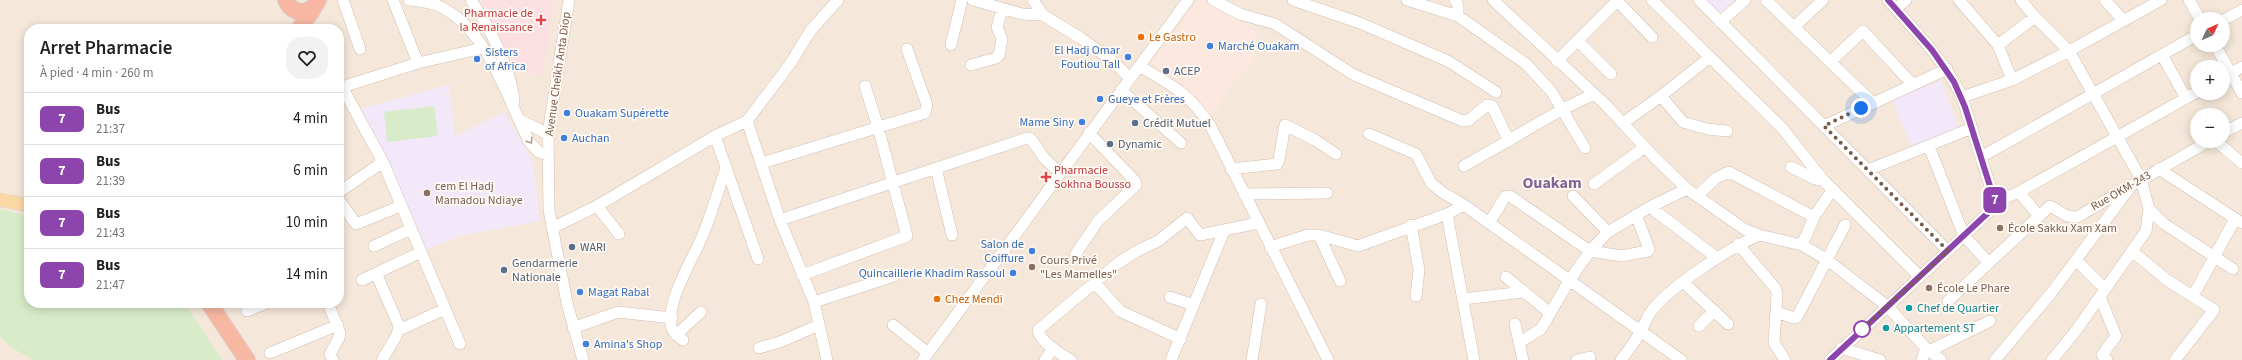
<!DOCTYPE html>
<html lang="fr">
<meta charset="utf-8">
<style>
:root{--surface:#fff;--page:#f2f2f2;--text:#222;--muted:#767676;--line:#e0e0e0}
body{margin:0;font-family:"Source Sans 3",sans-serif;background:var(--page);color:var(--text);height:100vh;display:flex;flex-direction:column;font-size:15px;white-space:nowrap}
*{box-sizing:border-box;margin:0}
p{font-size:13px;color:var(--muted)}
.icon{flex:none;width:22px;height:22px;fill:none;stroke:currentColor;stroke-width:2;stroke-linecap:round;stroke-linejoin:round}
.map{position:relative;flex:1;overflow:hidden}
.panel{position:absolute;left:24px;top:24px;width:320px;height:284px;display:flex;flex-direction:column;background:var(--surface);border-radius:16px;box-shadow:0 2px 10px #0003}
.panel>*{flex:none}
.badge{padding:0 8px;border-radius:6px;font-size:14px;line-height:26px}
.needle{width:26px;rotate:46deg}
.fabs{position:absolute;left:2190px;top:12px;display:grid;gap:8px}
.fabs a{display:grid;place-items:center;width:40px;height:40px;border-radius:50%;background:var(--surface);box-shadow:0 2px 10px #0003;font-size:20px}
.you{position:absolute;width:20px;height:20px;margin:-10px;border:3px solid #fff;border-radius:50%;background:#1a73e8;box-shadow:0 0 0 6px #1a73e833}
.map>.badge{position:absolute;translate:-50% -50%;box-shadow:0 0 0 2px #fff}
.round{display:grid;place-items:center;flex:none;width:42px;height:42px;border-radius:16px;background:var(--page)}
.headline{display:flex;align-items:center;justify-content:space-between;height:68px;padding:0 16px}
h1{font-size:19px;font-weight:600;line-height:30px}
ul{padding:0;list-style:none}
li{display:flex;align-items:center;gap:12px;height:52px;padding:0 16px;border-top:1px solid var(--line)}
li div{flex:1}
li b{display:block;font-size:15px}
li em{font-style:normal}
li .badge{min-width:44px;font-weight:700;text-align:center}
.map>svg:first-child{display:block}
.residential{fill:#f5e8da;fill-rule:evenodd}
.commercial{fill:#fde8e0}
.education{fill:#f3e8fa}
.medical{fill:#fbdfe3}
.green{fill:#d8ecc9}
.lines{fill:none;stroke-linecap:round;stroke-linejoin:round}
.minor-casing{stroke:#d1beb0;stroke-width:12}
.major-casing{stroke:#dad1cd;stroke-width:14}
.highway-casing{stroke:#dad1cd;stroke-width:18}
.minor{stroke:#fff;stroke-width:11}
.major{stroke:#fbd9a5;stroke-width:13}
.highway{stroke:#f7b7a3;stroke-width:16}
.oneway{stroke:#af9d94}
.line-casing{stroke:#fff;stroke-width:9}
.line{stroke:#8e44ad;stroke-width:6}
.walk{stroke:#7a5c4d;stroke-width:4;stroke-dasharray:0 7.2}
.health-dot{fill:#e0444e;stroke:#fffaf3;stroke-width:1.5}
.food-dot{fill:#e8710a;stroke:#fffaf3;stroke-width:1.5}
.shop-dot{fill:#3f7fe0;stroke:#fffaf3;stroke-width:1.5}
.service-dot{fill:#5c6f8a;stroke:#fffaf3;stroke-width:1.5}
.education-dot{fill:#8d6e63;stroke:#fffaf3;stroke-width:1.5}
.culture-dot{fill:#0f9aa8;stroke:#fffaf3;stroke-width:1.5}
.stop-dot{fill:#fff;stroke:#8e44ad;stroke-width:2}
.labels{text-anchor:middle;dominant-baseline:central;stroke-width:3.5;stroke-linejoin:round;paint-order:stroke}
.health-label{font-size:12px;fill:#be3a42;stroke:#fffaf3;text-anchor:end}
.food-label{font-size:12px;fill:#c56008;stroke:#fffaf3;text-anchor:start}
.shop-label{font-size:12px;fill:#366cbe;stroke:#fffaf3;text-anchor:start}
.service-label{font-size:12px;fill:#4e5e75;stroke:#fffaf3;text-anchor:start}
.street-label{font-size:12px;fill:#7a5c4d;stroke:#fffaf3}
.education-label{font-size:12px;fill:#785e54;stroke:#fffaf3;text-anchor:start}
.culture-label{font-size:12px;fill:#0d838f;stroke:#fffaf3;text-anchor:start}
.district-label{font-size:16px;font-weight:bold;fill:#846695;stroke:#fffaf3}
</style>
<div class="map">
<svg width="2242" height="360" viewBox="0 0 2242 360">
<rect width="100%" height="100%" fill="#fdf6ec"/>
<path class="residential" d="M0,0H2242V360H0ZM2197,19H2223V45H2197ZM29,29H339V303H29ZM2197,67H2223V93H2197ZM2197,115H2223V141H2197Z"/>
<path class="commercial" d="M1199,0H1207L1256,32L1254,60L1230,87L1211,118L1152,63Z"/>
<path class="education" d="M1706,0H1735L1720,14Z
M1941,81L1959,128L1912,147L1892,99Z
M449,85L455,137L504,112L533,162L540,221L459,236L421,252L360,109Z"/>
<path class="medical" d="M481,0H553L543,75L515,69Z"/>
<path class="green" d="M434,106L438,136L387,142L384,112Z
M0,209L29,217V303H185L222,360H33L11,347L0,336Z"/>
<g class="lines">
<g class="minor-casing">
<path id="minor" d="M343,0L360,49
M393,0L418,63
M409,0C419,1 429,2 439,6C489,30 506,97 530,143L539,152L548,155
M471,0C489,26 511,69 514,101
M569,0L548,134L549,210L567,303L583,360
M973,0L1022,14L1043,15L1082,39L1109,58L1130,78
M1033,0L1043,15
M1213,0L1240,14L1275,24L1354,75L1463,121L1469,120L1487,105L1492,106L1509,141
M1293,0L1360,23L1448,61L1496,92
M1407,0L1458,16L1526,64L1551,91L1585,148
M1455,0L1458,5V16
M1493,0L1607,106L1652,155L1687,189L1744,229L1759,235L1802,245L1826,259L1887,306L1926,348L1941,360
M1652,0L1782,128L1824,181L1920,277
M1699,0L1948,251
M1766,0L1873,103
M1959,0L1998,45L2012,80
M2021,0L2035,17L2069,51L2141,179L2149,209
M2105,0L2123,20
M2189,0L2200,19
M1617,1L1652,37
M1896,9L1906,0
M2223,20L2242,10
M1720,22L1745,0
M1794,27L1823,0
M1578,41L1611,74
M951,45L962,0
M1998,45L2035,17
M2215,45L2242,93
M2162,55L2186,98
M1557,61L1618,0
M1830,62L1863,31L1913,85
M971,65L996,58L999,55L1002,39L997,27L1002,9
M1139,66C1172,85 1190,94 1211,127L1328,360
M2223,78L2242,67
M342,87L383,162L460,344
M1121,90L1181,143
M339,91L342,87L418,63L483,48
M1661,96L1683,122L1707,129L1727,131
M1962,97L2012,80L2069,51L2161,0
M520,120L548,134
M747,121L780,220L814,302L827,360
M1623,123L1661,96L1710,57
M1824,126L1947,69
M2223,133L2242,123
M1369,134L1416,154L1431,183L1442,192L1464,205L1681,360
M715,136L758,259
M2216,141L2242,163
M1929,146L1964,236L1989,263
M1981,157L2197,35
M762,163L925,113L927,105L907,49
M1464,166L1563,109L1594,94
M1791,167L1815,179L1824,181
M936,168L952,235
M1231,169L1277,164L1279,160L1285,125L1315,140L1336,154
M2159,169L2242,223
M1868,170L1972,128
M1594,184L1645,147
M339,192L383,162
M2019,192L2038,215
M1244,194L1327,193
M1573,196L1608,232
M1697,196L1716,178L1729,172L1814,217
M339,200L356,224L401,206
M1995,202L2019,192L2197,92
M597,206L619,234
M1650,207L1717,258
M1447,214L1474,360
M780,220L1024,139L1030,138L1045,159L1060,173
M1489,223L1505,197L1510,196L1590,251L1622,256L1648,251L1649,249L1636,215
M1411,225L1419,270L1416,296
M552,228L597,206L715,136L747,121L790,64L811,30L838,0
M1319,235L1340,281
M1738,244L1775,288L1777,293L1774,343L1785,360
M1802,245L1814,217L1833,189
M374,246L411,229
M1270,247L1308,235H1319L1358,246L1447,214L1464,205
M2132,251L2167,280L2214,310L2175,360
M1075,255L1098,221L1136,185L1135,181L1089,133
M2076,260L2104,288
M376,273L399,326L397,335L382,360
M802,275L907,236L878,127L865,86
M1506,277L1550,313
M362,280L421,252
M1094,282L1120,311L1181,339
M1684,283L1728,324
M2193,296L2235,219
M1170,297L1194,305
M2100,297L2116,336L2102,355L2107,360
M1463,299L1524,292
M1948,301L2050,206C2061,211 2064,218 2077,217L2209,141
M814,302L894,276
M328,303L340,333L339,338L330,354L333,360
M247,311L267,303
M1776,312L1794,318L1797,317L1845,225
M1515,324L1523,360
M893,325L928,353
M1699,326L1714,311
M573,328L618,312L672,318
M399,330L445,309
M676,335L701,312
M683,340C678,336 673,333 671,326C667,299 692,261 702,237C711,215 718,191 726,168
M1519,343L1541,329L1569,281L1590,251L1608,232L1650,207L1687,189
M759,348L780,342L819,325
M1841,348L1880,360
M1929,351L1990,321
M270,353L338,325
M923,360L1188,0
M1045,360L1053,348
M1071,360C1062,355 1039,341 1038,330L1118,263L1137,251L1158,241L1187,218L1200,235L1258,223
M1171,360L1224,231
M1252,360L1261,304
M1577,360L1590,357
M1621,360C1628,351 1635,342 1640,332C1644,326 1646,319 1650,313C1668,287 1730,248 1759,235
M1830,360L1964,236L1990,211L1995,202L1962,97C1944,60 1915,31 1888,0
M1922,360L1926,348
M1995,360L2052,292L2129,189
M2052,360L2075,332L2146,231L2149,209L2163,223L2233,269"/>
</g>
<g class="major-casing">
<path id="major" d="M0,200L29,205"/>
</g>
<g class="highway-casing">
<path id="highway" d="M286,0C292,16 312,15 318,0
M299,29L313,9
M209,303L247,360"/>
</g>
<use href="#minor" class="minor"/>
<use href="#major" class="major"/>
<use href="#highway" class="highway"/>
</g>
<defs><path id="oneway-chevron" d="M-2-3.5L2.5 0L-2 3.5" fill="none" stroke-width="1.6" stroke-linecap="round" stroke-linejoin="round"/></defs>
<use class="oneway" href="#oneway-chevron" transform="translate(530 141) rotate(57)"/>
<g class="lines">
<g class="line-casing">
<path id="line" d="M1830,360L1990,211L1995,202L1965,107L1954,82L1932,50L1888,0"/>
</g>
<use href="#line" class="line"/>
<path class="walk" d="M1861,108L1824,126L1948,251L1862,329"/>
</g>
<g class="health-dot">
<path d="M539 14h4v4h4v4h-4v4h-4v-4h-4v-4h4z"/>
<path d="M1044 171h4v4h4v4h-4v4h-4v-4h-4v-4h4z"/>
</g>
<g class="food-dot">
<circle cx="1141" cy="37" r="4"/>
<circle cx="937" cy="299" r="4"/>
</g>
<g class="shop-dot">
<circle cx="1210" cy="46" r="4"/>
<circle cx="1128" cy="57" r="4"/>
<circle cx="477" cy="59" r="4"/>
<circle cx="1100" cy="99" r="4"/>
<circle cx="567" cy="113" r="4"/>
<circle cx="1082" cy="122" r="4"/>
<circle cx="564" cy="138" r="4"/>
<circle cx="1032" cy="251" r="4"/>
<circle cx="1013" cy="273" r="4"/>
<circle cx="580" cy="292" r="4"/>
<circle cx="586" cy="344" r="4"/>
</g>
<g class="service-dot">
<circle cx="1166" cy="71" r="4"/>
<circle cx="1135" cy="123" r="4"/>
<circle cx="1110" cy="144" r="4"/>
<circle cx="572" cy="247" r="4"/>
<circle cx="504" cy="270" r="4"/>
</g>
<g class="education-dot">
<circle cx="427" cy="193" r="4"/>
<circle cx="2000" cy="228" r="4"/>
<circle cx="1032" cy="267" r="4"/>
<circle cx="1929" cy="288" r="4"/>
</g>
<g class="culture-dot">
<circle cx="1909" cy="308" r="4"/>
<circle cx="1886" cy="328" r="4"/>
</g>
<circle class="stop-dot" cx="1862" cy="329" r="8"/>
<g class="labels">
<g class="health-label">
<text x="533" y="13">Pharmacie de<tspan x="533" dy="14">la Renaissance</tspan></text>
<text x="1054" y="170" text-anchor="start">Pharmacie<tspan x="1054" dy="14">Sokhna Bousso</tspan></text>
</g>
<g class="food-label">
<text x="1149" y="37">Le Gastro</text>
<text x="945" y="299">Chez Mendi</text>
</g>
<g class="shop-label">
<text x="1218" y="46">Marché Ouakam</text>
<text x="1120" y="50" text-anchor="end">El Hadj Omar<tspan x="1120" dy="14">Foutiou Tall</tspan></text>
<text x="485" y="52">Sisters<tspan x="485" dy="14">of Africa</tspan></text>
<text x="1108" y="99">Gueye et Frères</text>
<text x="575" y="113">Ouakam Supérette</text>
<text x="1074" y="122" text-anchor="end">Mame Siny</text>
<text x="572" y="138">Auchan</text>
<text x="1024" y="244" text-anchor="end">Salon de<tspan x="1024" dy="14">Coiffure</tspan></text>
<text x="1005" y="273" text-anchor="end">Quincaillerie Khadim Rassoul</text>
<text x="588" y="292">Magat Rabal</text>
<text x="594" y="344">Amina's Shop</text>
</g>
<g class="service-label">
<text x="1174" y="71">ACEP</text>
<text x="1143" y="123">Crédit Mutuel</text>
<text x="1118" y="144">Dynamic</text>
<text x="580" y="247">WARI</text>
<text x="512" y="263">Gendarmerie<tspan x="512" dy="14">Nationale</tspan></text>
</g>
<g class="street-label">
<text transform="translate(558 74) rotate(-82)">Avenue Cheikh Anta Diop</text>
<text transform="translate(2121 191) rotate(-30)">Rue OKM-243</text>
</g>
<g class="education-label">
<text x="435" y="186">cem El Hadj<tspan x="435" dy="14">Mamadou Ndiaye</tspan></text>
<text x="2008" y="228">École Sakku Xam Xam</text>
<text x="1040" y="260">Cours Privé<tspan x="1040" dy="14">"Les Mamelles"</tspan></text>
<text x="1937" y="288">École Le Phare</text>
</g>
<g class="culture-label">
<text x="1917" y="308">Chef de Quartier</text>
<text x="1894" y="328">Appartement ST</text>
</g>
<g class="district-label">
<text x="1552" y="183">Ouakam</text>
</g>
</g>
</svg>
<div class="fabs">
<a><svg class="needle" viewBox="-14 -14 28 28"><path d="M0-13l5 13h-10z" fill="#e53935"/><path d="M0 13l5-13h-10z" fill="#767676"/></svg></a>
<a>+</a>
<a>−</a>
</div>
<div class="you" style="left:1861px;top:108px"></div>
<b class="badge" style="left:1995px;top:200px;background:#8e44ad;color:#fff">7</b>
<section class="panel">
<div class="headline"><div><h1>Arret Pharmacie</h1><p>À pied · 4 min · 260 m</p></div><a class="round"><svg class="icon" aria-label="heart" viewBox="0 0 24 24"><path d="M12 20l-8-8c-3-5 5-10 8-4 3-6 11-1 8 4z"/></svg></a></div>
<ul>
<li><span class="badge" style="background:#8e44ad;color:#fff">7</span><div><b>Bus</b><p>21:37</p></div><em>4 min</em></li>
<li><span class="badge" style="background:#8e44ad;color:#fff">7</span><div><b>Bus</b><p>21:39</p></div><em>6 min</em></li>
<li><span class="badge" style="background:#8e44ad;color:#fff">7</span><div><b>Bus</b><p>21:43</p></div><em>10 min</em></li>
<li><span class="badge" style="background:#8e44ad;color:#fff">7</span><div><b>Bus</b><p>21:47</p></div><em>14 min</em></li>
</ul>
</section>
</div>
